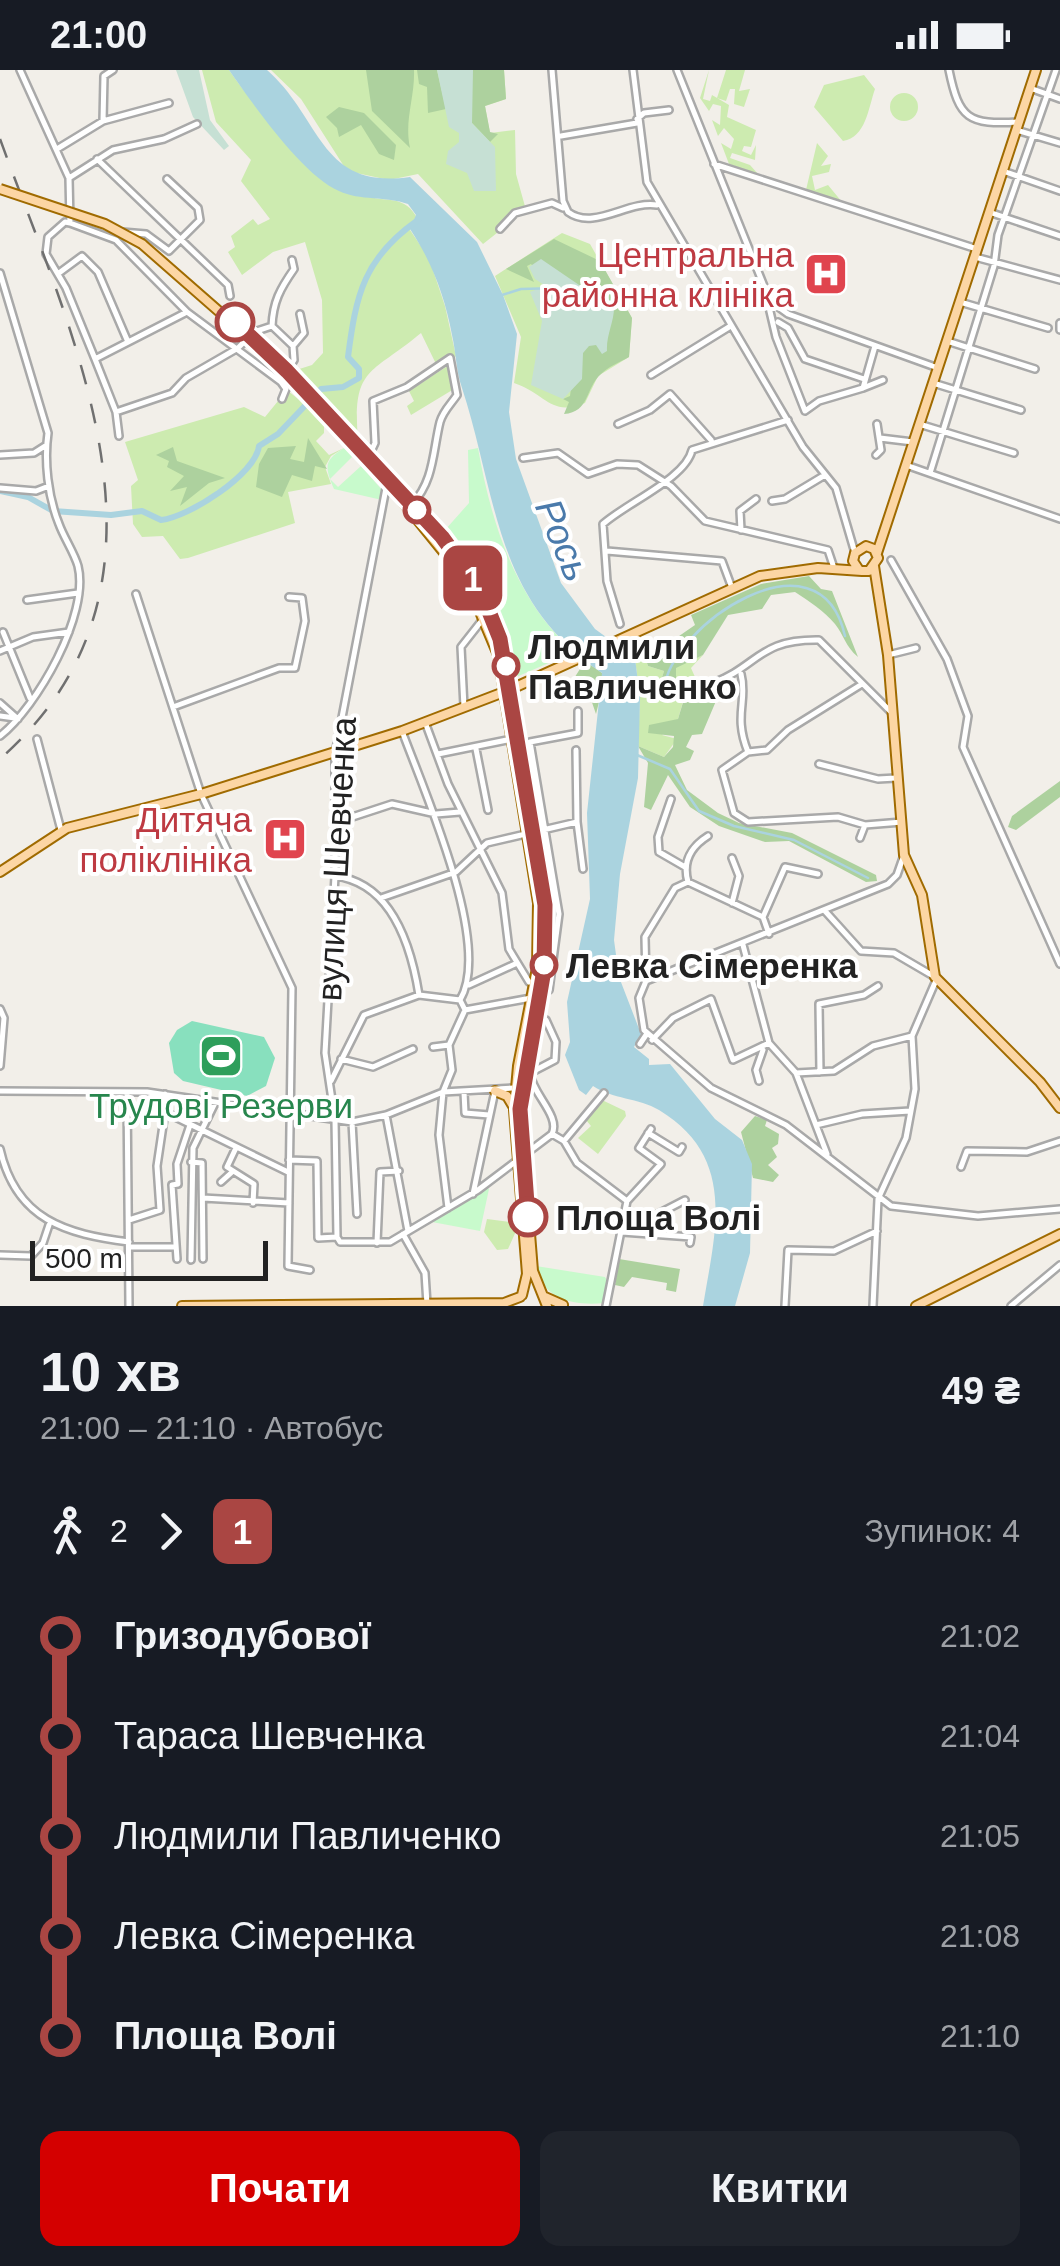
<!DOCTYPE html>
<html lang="uk">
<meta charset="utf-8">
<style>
:root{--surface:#171b24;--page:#20242c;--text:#f1f3f6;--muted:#9ea1a6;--accent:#d40000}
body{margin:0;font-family:Helvetica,sans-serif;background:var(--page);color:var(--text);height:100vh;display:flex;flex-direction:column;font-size:38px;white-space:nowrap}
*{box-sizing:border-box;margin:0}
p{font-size:32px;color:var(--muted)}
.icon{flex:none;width:55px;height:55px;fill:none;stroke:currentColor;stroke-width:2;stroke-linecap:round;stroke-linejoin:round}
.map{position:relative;height:1236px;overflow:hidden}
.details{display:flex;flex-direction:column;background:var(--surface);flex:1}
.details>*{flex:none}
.badge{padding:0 20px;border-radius:15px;font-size:35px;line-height:65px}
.scale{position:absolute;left:30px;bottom:25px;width:238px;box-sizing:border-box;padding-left:10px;border:5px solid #222;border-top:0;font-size:28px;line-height:35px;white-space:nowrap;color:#222;-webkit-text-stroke:8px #fff;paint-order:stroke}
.map>.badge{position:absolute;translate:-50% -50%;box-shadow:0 0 0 5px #fff}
.legs{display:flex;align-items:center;gap:15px;height:110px;padding:0 40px;font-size:32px}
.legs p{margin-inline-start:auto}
.overview{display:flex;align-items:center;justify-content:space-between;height:170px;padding:0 40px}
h1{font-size:55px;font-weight:700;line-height:75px}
.primary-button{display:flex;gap:20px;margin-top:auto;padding:20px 40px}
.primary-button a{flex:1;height:115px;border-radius:20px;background:var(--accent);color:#fff;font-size:40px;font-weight:700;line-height:115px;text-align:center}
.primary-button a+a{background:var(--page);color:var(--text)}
ul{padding:0 40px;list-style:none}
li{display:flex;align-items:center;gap:35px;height:100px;font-size:38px}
li i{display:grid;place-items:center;width:15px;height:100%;margin:0 12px;background:currentColor}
li i::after{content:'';width:25px;height:25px;margin:-12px;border:8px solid;border-radius:50%;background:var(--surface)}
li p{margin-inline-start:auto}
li:first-child i{background:linear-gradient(#0000 50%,currentColor 0)}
li:last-child i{background:linear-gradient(currentColor 50%,#0000 0)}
.status{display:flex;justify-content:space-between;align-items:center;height:70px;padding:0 50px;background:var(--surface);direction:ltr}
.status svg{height:28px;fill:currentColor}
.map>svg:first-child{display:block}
.grass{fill:#cdebb0}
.forest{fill:#add19e}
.wetland{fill:#c6e0d4}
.park{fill:#c8facc}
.pitch{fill:#88e0be}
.water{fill:#aad3df}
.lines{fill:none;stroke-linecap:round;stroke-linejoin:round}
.stream{stroke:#aad3df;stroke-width:2.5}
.river{stroke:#aad3df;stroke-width:6}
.minor-casing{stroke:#a9a9a9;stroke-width:10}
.major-casing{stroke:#a06b00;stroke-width:12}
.minor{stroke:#fff;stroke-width:5}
.major{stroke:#fcd6a4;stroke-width:8}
.rail{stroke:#707070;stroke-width:2.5;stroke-dasharray:20 20;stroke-linecap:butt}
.major-bridge-casing{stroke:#a06b00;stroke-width:12;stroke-linecap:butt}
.major-bridge{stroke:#fcd6a4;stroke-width:8}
.line-1-casing{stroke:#fff;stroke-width:22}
.line-1{stroke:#aa4643;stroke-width:15}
.stop-1-dot{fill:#fff;stroke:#aa4643;stroke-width:5}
.labels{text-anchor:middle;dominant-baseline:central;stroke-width:8;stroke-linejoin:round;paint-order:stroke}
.health-label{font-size:35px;fill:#be3a42;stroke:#fff;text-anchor:end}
.stop-label{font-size:35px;font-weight:bold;fill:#222;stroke:#fff;text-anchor:start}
.street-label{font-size:35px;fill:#222;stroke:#fff}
.leisure-label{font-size:35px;fill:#27864d;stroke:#fff}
.water-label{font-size:38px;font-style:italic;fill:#4a7aab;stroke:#fff}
</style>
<div class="status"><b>21:00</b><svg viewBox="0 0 49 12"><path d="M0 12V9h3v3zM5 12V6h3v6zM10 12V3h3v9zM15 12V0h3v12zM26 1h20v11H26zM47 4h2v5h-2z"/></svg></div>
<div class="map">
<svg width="1060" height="1236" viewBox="0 0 1060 1236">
<rect width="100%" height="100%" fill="#f2efe9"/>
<path class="grass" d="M202,0H229C267,55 304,87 361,123C380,135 402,122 416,146L410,160L429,188L445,236L456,286L450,292L454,319L411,345L407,336L414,331L409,321L446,297L437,296L421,263C371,305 352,296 358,370L293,301L312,295L323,283L322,230L305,172L273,182L242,205L228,182L235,177L231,166L253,149L258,155L270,149L241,111L251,90L216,52Z
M271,0H504L506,29L485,36L490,63L515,60L516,104L526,140L483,174L418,104L389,110L347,101L301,29Z
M709,0L703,29L710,31L712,25L729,35L727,47L756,60L751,77L744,76L742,81L751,85L756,75L755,90L732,83L730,88L750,95L758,104L729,94L721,73L731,79L734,69L724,58L718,66L712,50L720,55L721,36L713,34L709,41L700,28Z
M726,0H745L739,21L750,19L744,37L734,34L735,19H730L726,31L717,28Z
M864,5L875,19C868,39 866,67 843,71L814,37L824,15Z
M890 37a14 14 0 1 1 28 0a14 14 0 1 1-28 0Z
M817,73L828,86L821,96L831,94L829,102L812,106L815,120L828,115L842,132L806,120Z
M562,163L590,174L632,248L629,287L598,306L585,333C550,347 547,324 514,313L521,267L495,206Z
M287,320L324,350V363L316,371L329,385L344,378L331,386L325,397L331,414L288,422L295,453L188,488L180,489L163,466L142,467L133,454L131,416L138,410L125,372L244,337L265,347Z
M638,567L648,596L664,601L660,614L650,619L672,609L675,597L703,585L691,598L695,607L677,617L684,628L678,649L662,665L677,669L664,687L638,676L640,628L635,589L620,575Z
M602,1030L625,1041L626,1046L598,1084L578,1068L591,1056L586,1050Z
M487,1149L510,1152L517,1159L508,1179L497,1180L484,1162Z"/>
<path class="forest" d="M366,0H414C415,28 404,50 410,78L372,41Z
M417,0H437L446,39L428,43L427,17L419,14Z
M467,0H504L506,29L485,36L490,62L498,64L490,72L472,53Z
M339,37L364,43L396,75L394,90L379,84L361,55L339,67L337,58L326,47Z
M554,169L600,191L632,248L629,287C620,292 608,297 601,304C585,318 590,342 564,344L569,332L563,329L570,326L580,250L531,194L527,196L534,212L506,199Z
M308,368L327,399L315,396L312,411L292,405L282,427L256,417L259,394L268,378L296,376L290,389L304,392Z
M173,377L177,391L225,408L209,413L180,436L187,417L170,421L184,406L167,397L169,391L156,385Z
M809,506L821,519L832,521L858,587C845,576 844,565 835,554C824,541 809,531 795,522L771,525L762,539L728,545L703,585L676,598V608L667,621L650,619L660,614L664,601L648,596L643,581L653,587L668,586L669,573L695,555L691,545L761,514Z
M585,591L602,603L604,612L596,644L587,618L573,610Z
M695,607L716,631L702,664L692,665L686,677L694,681L690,690L675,695L687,720L718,743L739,753L792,763L876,805L877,811L866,812L789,771L765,772L719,756L690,737L668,705L651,740L644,737L648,693L638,676L664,687L673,677L674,666L648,663L649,655L678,649L684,629L677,617Z
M1060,711V727L1016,760L1008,757L1012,746Z
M755,1046L767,1050L765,1056L779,1064L778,1074L772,1078L777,1087L768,1095L779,1105L773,1112L753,1108L741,1062Z
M619,1189L680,1199L676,1222L666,1220L667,1213L632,1207L624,1217L615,1215Z"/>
<path class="wetland" d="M176,0H199L210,50L229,76L224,80L193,47Z
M437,0H473L472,53L495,77L496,121H474L467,103L446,94L448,81L459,72V63L449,57Z
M541,189L585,219L604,216L608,229L614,234C615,251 606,264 607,281L602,284L596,275L589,276L583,283L582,309L563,329L531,315L542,251L530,222L546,216L535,209L529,197Z"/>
<path class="park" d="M344,378L352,387L330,409L338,417L361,396L383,421L382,430L334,419C325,397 323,391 344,378Z
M478,378C491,453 516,531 574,582L514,608L510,580L479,507L485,493L474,489L472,496L445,460L469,433L468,380Z
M489,1119L480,1161L432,1152L488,1118Z
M536,1196L605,1207L608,1212L604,1233C573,1236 542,1229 536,1196Z"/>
<path class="pitch" d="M192,951L264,967L275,988L266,1016L247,1026L183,1011L174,1003L169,973L177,960Z"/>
<path class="water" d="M229,0H267C322,48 319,120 410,107L477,172L503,225L517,264L509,342L516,389L561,513L595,559L635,588L640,628L638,708L620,804L614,870L619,907L641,964L634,977L649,989V995L670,994L715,1049L742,1070L752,1094L750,1183L735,1236H703C715,1162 738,1088 659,1040C639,1028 612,1029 593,1016L586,1025L579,1020L565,985L570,972L567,932L590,829L587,743L602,603C494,530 498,429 462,318C456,301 456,282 452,265C445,227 432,192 410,159L416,145L408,134C386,126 360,131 339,121C302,105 253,34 229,0Z"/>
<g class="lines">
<path class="stream" d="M502,225L521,219L559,218
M639,622L664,620C669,556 820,454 845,566
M637,685L670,699L699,741L734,756L794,770L868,808"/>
<path class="river" d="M0,421L28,427L53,441L111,445L142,441L161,450C189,447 256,404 259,376L278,364L321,319L343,317L359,308V299L348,287C356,224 364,188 418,150"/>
<g class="minor-casing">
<path id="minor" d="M20,0L69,108L70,153L116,170L187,242L281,312L286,319L282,329
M552,0L563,131L568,142C594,161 628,130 657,135
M633,0L647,112L803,377L836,418L855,483
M677,0L770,231L788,244L938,298
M949,0C959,49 968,55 1019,52
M1030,18L1060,29
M637,49L644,43L669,40
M103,51L104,6L113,0
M1016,60L1060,73
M561,66L637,53
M57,79L103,51L169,33
M97,89L228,215L230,226
M714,94L977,179
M1003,101L1060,121
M69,108L113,80L164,69L197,54
M989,142L1060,166
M70,153L65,152L48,167L46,184L66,218L95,289L116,342L119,366
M500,159L515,143L552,133L563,138
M122,162L146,164L169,181L200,150L198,138L167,109
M975,187L1060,210
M0,203L48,363C44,391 48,427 59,454C64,468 74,482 78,496C90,544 37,637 0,666
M59,203L82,186L98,202L128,272
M960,232L1048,258
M768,233L776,267L805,341L819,331L863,318L875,276
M778,252L788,258L805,289L864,309
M1060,253V260
M947,271L1035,299
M293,276L304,263L300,244
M95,289L185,243
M287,301L294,290L293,276L272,256C273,232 280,219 294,199L292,190
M651,305L729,257
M933,313L1021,340
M863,318L883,310
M116,342L172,323L186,308L238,278L254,262L272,256
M618,354L650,340L670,324L711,370
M919,354L1014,383
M880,368L913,372
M0,385L34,383L45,376
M876,385L881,380L877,354
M368,388L375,373L373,331L407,317L450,288L457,325C451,334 443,341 440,352C433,380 434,412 412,434
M523,388L558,383L588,404L617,394L638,395L671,416L705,451L828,480L833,495
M906,395L1060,449
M930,403L994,196L998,165L1056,0
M387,413L335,684V806L325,983L335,1050L337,1167L340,1172H390L478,1120L552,1064L564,1071L577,1093L627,1131L606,1236
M0,418L36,421L49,416
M772,431L785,429L825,405
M741,460L740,441L756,429
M607,481L722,491L732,518
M891,490L947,589L968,646L963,677L1060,894
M136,524L201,724L292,918L288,1196L310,1200
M27,530L78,523
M620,554L607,511L603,454C628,432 686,408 692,380L788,350
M3,562L30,628
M0,581L33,567L69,562
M888,585L916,578
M741,604C748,631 733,645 748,682L767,680L788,660L862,614
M711,614C759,596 758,569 819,570L890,641
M0,633L18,649
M173,637L279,598H295L305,551L302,528L289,527
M464,637L461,577L483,549
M0,646L15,648
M425,652L448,714L502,823L509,879L529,912
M402,661C424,721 493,875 460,930L465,940L449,975L452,1000L443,1022L439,1065L448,1138
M37,669L61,760
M476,679L488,740
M748,682L722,700L734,743L748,752L838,747L865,755L902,752
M438,684L512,669
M819,694L878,709L896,708
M671,729L658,767L659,782L685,797
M577,752L583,799
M334,753L392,734L436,744L460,742
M860,768L865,755
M904,785L897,805L888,814L646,911L639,928L644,960L711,1018L786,1055L891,1136L978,1146L1060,1139
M732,788L739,806L732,833
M335,806C392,813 411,875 419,925
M688,812C682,791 692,776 708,766
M381,828L456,802L487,773L577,752L576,680
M825,841L861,881L894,883L935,907
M769,864L763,847L785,797L818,804
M743,875L769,973L796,1003L827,1084
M646,911L645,867L675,818L688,812L763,847
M469,915L515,894
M549,920L559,844L530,672L578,663V641
M0,939L4,948L0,996
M465,940L531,928
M546,950L556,972L555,990L530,1003C532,1024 561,1046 552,1064
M652,970L673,948L711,929L733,990L769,973
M640,974L646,965
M433,977L449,975
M341,989L373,997L413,979
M820,1002L819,934L864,925L878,916
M796,1003L834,1001L873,976L912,966
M331,1011L364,945L419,925L460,930
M759,1011L756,1000L763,980
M0,1021L147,1022L352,1052L386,1045L443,1022L514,1018
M464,1022L465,1043L489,1045
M127,1023L129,1236
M165,1024V1042L288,1102
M386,1045L408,1161
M352,1052L357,1144
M816,1055L862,1044L910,1041
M648,1063L679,1082L682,1077
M564,1071L604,1023
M0,1079C16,1150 66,1164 129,1172
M235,1080L227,1097L254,1114L253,1133
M289,1090L317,1091L318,1168L337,1167
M191,1092L202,1093L203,1189
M961,1097L967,1081L1027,1082L1060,1071
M221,1112L231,1103
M473,1124L495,1021
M203,1128L289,1133
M627,1131L661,1094L639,1078L651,1059
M129,1150L160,1140L157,1096L165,1042
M625,1161L685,1130
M622,1162L691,1167L690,1173
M403,1164L425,1203L427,1234
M377,1173L380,1102L399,1101
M129,1177H176
M0,1185L31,1186L43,1173L49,1155
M177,1189L172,1115L178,1114L177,1094L190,1055
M191,1190L193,1078L215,1033
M785,1236L788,1180L834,1181L877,1161
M873,1236L878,1129L906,1068L915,1019L912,966L937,908
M1011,1236L1060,1195"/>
</g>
<g class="major-casing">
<path id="major" d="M142,174L287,301L442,467L480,519L504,583L545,835L544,900L520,1039L533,1201L547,1236
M390,416L467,511L498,585L538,833L537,898L518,996L514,1040L527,1204L522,1225
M877,483L1036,0
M874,496L888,585L904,785L922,825L935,907L1040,1012L1060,1038
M0,802L67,758L201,724L402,661L509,620L760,506L818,498L862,501H869L878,488L874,479L866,476L855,483L853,491L859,500
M495,1021L507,1026L513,1036
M545,1227L563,1235
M182,1236L504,1233L520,1227
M916,1236L1060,1164"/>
</g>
<use href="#minor" class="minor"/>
<use href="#major" class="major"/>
<path class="rail" d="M0,69C73,270 198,515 0,689"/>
<g class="major-bridge-casing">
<path id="major-bridge" d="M0,119L105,154L142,174"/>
</g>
<use href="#major-bridge" class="major-bridge"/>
</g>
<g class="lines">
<g class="line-1-casing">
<path id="line-1" d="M235,252L287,301L442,467L480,519L500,569L545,835L544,900L520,1039L528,1147"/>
</g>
<use href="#line-1" class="line-1"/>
</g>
<defs>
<g id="hospital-square" transform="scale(2.25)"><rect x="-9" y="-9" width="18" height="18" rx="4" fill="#e0444e" stroke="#fff"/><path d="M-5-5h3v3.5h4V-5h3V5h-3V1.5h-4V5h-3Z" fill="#fff"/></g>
<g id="stadium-square" transform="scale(2.25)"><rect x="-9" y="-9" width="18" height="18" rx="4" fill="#2e9e5b" stroke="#fff"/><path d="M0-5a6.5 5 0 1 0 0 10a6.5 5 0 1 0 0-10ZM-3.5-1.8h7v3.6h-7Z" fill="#fff"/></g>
</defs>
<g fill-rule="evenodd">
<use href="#hospital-square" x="826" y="204"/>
<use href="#hospital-square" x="285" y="769"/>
<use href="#stadium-square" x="221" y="986"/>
</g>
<g class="stop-1-dot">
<circle cx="235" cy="252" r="18"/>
<circle cx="417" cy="440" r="12"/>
<circle cx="506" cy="596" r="12"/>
<circle cx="544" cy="895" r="12"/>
<circle cx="528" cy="1147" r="18"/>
</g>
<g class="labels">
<g class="health-label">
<text x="794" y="184">Центральна<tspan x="794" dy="40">районна клініка</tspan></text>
<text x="252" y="749">Дитяча<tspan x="252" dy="40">поліклініка</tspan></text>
</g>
<g class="stop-label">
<text x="528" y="576">Людмили<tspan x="528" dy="40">Павличенко</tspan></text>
<text x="566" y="895">Левка Сімеренка</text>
<text x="556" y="1147">Площа Волі</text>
</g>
<g class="street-label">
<text transform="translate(336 789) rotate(-87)">вулиця Шевченка</text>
</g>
<g class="leisure-label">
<text x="221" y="1035">Трудові Резерви</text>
</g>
<g class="water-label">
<text transform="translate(563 470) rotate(67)">Рось</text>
</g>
</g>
</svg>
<div class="scale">500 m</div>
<b class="badge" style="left:473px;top:508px;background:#aa4643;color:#fff">1</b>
</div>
<section class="details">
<div class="overview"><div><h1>10 хв</h1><p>21:00 – 21:10 · Автобус</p></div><b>49 ₴</b></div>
<div class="legs"><svg class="icon" aria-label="walk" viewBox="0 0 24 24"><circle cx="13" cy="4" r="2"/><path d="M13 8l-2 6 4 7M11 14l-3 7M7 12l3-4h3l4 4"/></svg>2<svg class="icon" aria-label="forward" viewBox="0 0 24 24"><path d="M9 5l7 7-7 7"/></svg><b class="badge" style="background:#aa4643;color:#fff">1</b><p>Зупинок: 4</p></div>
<ul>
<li><i style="color:#aa4643"></i><b>Гризодубової</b><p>21:02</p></li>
<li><i style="color:#aa4643"></i><span>Тараса Шевченка</span><p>21:04</p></li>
<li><i style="color:#aa4643"></i><span>Людмили Павличенко</span><p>21:05</p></li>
<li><i style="color:#aa4643"></i><span>Левка Сімеренка</span><p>21:08</p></li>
<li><i style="color:#aa4643"></i><b>Площа Волі</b><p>21:10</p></li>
</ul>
<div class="primary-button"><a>Почати</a><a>Квитки</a></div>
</section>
